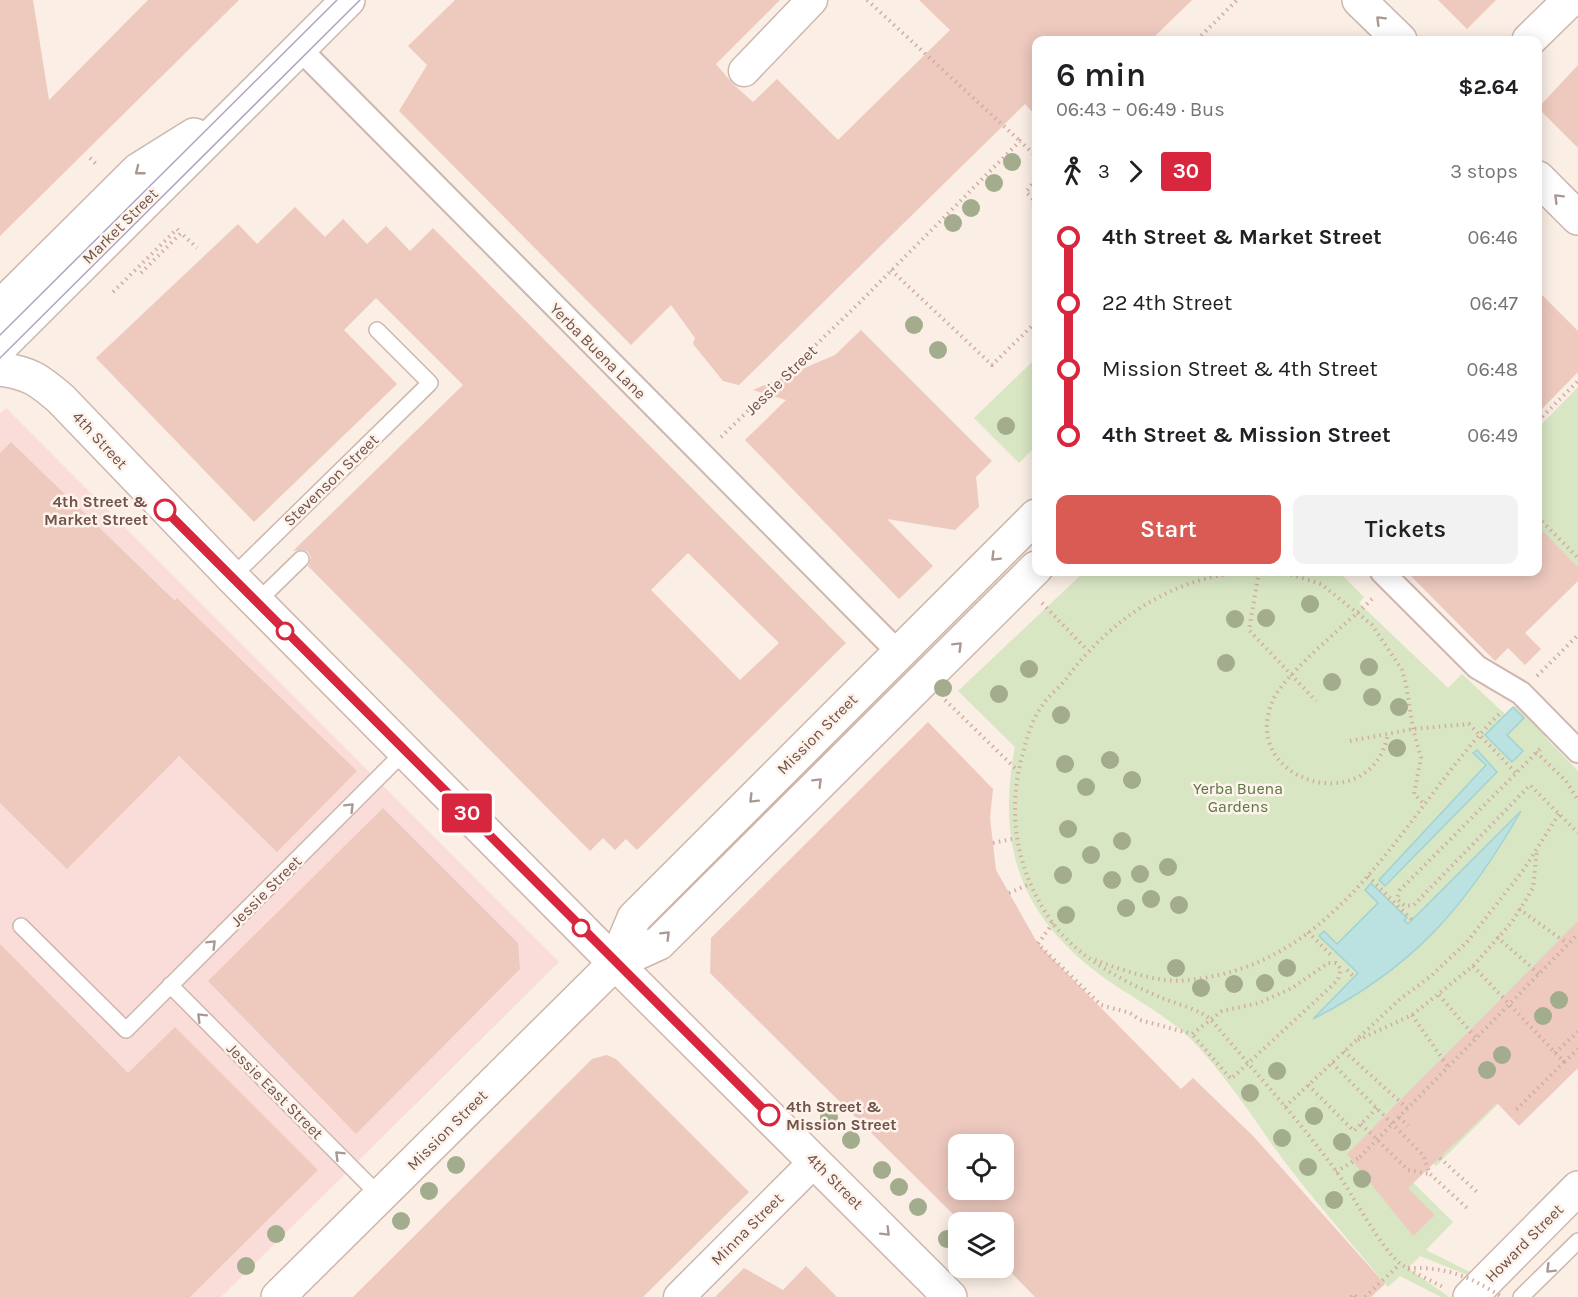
<!DOCTYPE html>
<meta charset="utf-8">
<style>
:root{--surface:#fff;--page:#f2f2f2;--text:#202124;--muted:#757577;--accent:#da5b53}
body{margin:0;font-family:Karla,sans-serif;background:var(--page);color:var(--text);height:100vh;display:flex;flex-direction:column;font-size:22px;white-space:nowrap}
*{box-sizing:border-box;margin:0}
p{font-size:20px;color:var(--muted)}
.icon{flex:none;width:33px;height:33px;fill:none;stroke:currentColor;stroke-width:2;stroke-linecap:round;stroke-linejoin:round}
.map{position:relative;flex:1;overflow:hidden}
.panel{position:absolute;left:1032px;top:36px;width:510px;height:540px;display:flex;flex-direction:column;background:var(--surface);border-radius:12px;box-shadow:0 3px 15px #0003}
.panel>*{flex:none}
.badge{padding:0 12px;border-radius:4px;font-size:21px;line-height:39px}
.buttons{position:absolute;left:948px;top:1134px;display:grid;gap:12px}
.buttons a{display:grid;place-items:center;width:66px;height:66px;border-radius:12px;background:var(--surface);box-shadow:0 3px 15px #0003;font-size:30px}
.map>.badge{position:absolute;translate:-50% -50%;box-shadow:0 0 0 3px #fff}
.legs{display:flex;align-items:center;gap:9px;height:66px;padding:0 24px;font-size:20px}
.legs p{margin-inline-start:auto}
.head{display:flex;align-items:center;justify-content:space-between;height:102px;padding:0 24px}
h1{font-size:33px;font-weight:600;line-height:45px}
.primary-button{display:flex;gap:12px;margin-top:auto;padding:12px 24px}
.primary-button a{flex:1;height:69px;border-radius:12px;background:var(--accent);color:#fff;font-size:24px;font-weight:600;line-height:69px;text-align:center}
.primary-button a+a{background:var(--page);color:var(--text)}
ul{padding:0 24px;list-style:none}
li{display:flex;align-items:center;gap:21px;height:66px;font-size:22px}
li i{display:grid;place-items:center;width:9px;height:100%;margin:0 8px;background:currentColor}
li i::after{content:'';width:15px;height:15px;margin:-8px;border:4px solid;border-radius:50%;background:var(--surface)}
li p{margin-inline-start:auto}
li:first-child i{background:linear-gradient(#0000 50%,currentColor 0)}
li:last-child i{background:linear-gradient(currentColor 50%,#0000 0)}
.map>svg:first-child{display:block}
.commercial{fill:#faddd9}
.green{fill:#d8e6c4}
.water{fill:#bbe2e1;stroke:#a2d3d2;stroke-width:1.5}
.building{fill:#edc9be;fill-rule:evenodd}
.lines{fill:none;stroke-linecap:round;stroke-linejoin:round}
.service-casing{stroke:#cdb7af;stroke-width:18}
.pedestrian-casing{stroke:#cdb7af;stroke-width:26}
.minor-casing{stroke:#cdb7af;stroke-width:33}
.tertiary-casing{stroke:#cdb7af;stroke-width:36}
.secondary-casing{stroke:#cfb6ac;stroke-width:36}
.path{stroke:#d2ada2;stroke-width:4;stroke-dasharray:1.5 4.5;stroke-linecap:butt}
.service{stroke:#fff;stroke-width:15}
.pedestrian{stroke:#fff;stroke-width:22}
.minor{stroke:#fff;stroke-width:30}
.tertiary{stroke:#fff;stroke-width:33}
.secondary{stroke:#fff;stroke-width:33}
.tram{stroke:#afa4c3;stroke-width:1.5}
.path-bridge{stroke:#d2ada2;stroke-width:4;stroke-dasharray:1.5 4.5;stroke-linecap:butt}
.tree{fill:#a3ac8d}
.oneway{stroke:#aa9894}
.line-1-casing{stroke:#fff;stroke-width:14}
.line-1{stroke:#d7263d;stroke-width:9}
.stop-1-dot{fill:#fff;stroke:#d7263d;stroke-width:3}
.labels{text-anchor:middle;dominant-baseline:central;stroke-width:5;stroke-linejoin:round;paint-order:stroke}
.street-label{font-size:16px;fill:#71534c;stroke:#fdf3ea}
.stop-label{font-size:16px;font-weight:bold;fill:#71534c;stroke:#fdf3ea;text-anchor:end}
.park-label{font-size:16px;fill:#5c7645;stroke:#fdf3ea}
</style>
<div class="map">
<svg width="1578" height="1297" viewBox="0 0 1578 1297">
<rect width="100%" height="100%" fill="#faeee5"/>
<path class="commercial" d="M6,408L559,962L221,1297H0V413Z"/>
<path class="green" d="M1032,362L1036,366V446L1019,463L974,418Z
M1578,387V567L1538,526V428Z
M1084,572H1339L1364,597L1359,603L1448,688L1462,674L1506,715L1518,703L1548,734L1545,737L1578,771V1024L1436,1166L1400,1129L1379,1149L1453,1222L1426,1250L1488,1281L1487,1283L1420,1256L1408,1268L1449,1297H1441L1400,1276L1388,1287L1385,1284C1347,1237 1306,1192 1271,1143C1249,1111 1227,1079 1200,1049C1173,1017 1132,999 1099,974C1018,913 997,843 1015,747L958,691Z"/>
<path class="water" d="M1513,707L1524,718L1507,735L1523,751L1512,762L1485,735Z
M1477,750L1497,772L1385,886L1379,880L1486,765L1473,753Z
M1521,811C1466,907 1413,968 1313,1019L1358,973L1319,936L1324,931L1337,944L1378,903L1365,890L1371,883L1407,918L1404,920L1408,924Z"/>
<path class="building" d="M0,0H33L49,100L148,0H239L0,236Z
M455,0H780L716,64L732,83L753,102L777,79L838,140L950,30L919,0H1192L1151,40H1036V116L1025,104L739,385L723,381L693,344L695,338L671,305L631,345L399,111L427,65L408,46Z
M1438,0H1496L1467,29Z
M1578,65V148L1538,108Z
M295,207L325,237L343,219L367,244L386,226L410,251L433,228L846,643L637,850L626,839L615,850L603,838L590,851L308,566L311,557L308,552L303,550L293,551L463,385L376,298L344,330L397,384L254,522L96,358L238,224L257,244ZM688,553L779,643L740,680L651,590Z
M1538,291L1578,331V372L1538,413Z
M861,330L992,461L976,477L979,507L955,530L887,519L933,566L899,599L745,440L786,400L753,390L835,355Z
M11,442L175,601L177,598L357,771L277,852L179,756L67,869L0,803V453Z
M1538,526L1578,567V581L1525,633L1541,649L1525,665L1508,648L1495,661L1407,572H1538Z
M928,722L993,789L990,818L996,870L1038,944L1181,1089L1193,1078L1254,1137L1385,1284L1371,1297H1035L1004,1265V1222H961L710,973L711,938ZM958,1144H1004V1190H958Z
M383,808L518,943L520,969L356,1134L208,981Z
M1578,921V1068L1519,1126L1497,1103L1408,1188L1435,1215L1413,1236L1347,1154Z
M0,944L128,1073L175,1027L318,1170L190,1297H0Z
M607,1055L616,1059L749,1192L643,1297H353L592,1059Z
M806,1266L837,1297H715L744,1268L783,1290Z"/>
<g class="lines">
<g class="service-casing">
<path id="service" d="M232,577L430,383L377,330
M257,602L301,559
M21,926L126,1030L405,751
M170,985L380,1196
M1521,1297L1578,1241"/>
</g>
<g class="pedestrian-casing">
<path id="pedestrian" d="M299,48L898,652
M1382,572L1477,667L1521,693L1578,751"/>
</g>
<g class="minor-casing">
<path id="minor" d="M744,71L812,0
M679,1297L815,1161"/>
</g>
<g class="tertiary-casing">
<path id="tertiary" d="M1529,40L1570,0
M0,314L6,301L138,170L194,135
M0,347L348,0
M0,369C30,373 39,380 61,399L232,577L615,963"/>
</g>
<g class="secondary-casing">
<path id="secondary" d="M1359,0L1400,40
M1538,178L1578,218
M615,963L634,918L1036,516
M615,963L950,1297
M278,1297L615,963L659,943L1036,568
M1470,1297L1578,1188"/>
</g>
<path class="path" d="M867,0L1020,141
M1197,40L1237,0
M90,158L98,166
M1036,180L1026,192L1036,202
M891,270L992,365L1036,322
M141,273L181,233L197,248
M113,292L177,229L181,233
M1538,421L1578,381
M721,437L859,303L1020,141L1036,156
M1538,517L1578,558
M1253,572C1176,574 1111,618 1066,679C1059,688 1048,696 1042,706C1033,718 1028,734 1024,749C1006,810 1015,870 1052,922C1077,957 1122,981 1162,998C1176,1004 1203,1010 1213,1022C1254,1071 1298,1119 1336,1171C1352,1193 1382,1251 1402,1265C1414,1273 1430,1280 1443,1287
M1259,572L1249,630L1316,701
M1261,572L1289,574L1321,584L1372,625L1402,670L1406,684L1413,729L1421,758L1414,794L1425,805
M1372,599C1349,622 1285,673 1273,700C1237,781 1371,822 1388,734
M1042,603L1087,650
M1537,676L1578,635
M945,700L1017,770
M1350,741L1413,729L1469,724L1516,773
M1540,749L1400,890L1397,899L1405,906L1414,905L1530,785L1578,833
M1536,752L1566,781L1578,800
M993,843L1016,838
M1368,876L1412,920
M1009,893L1030,884
M1519,909L1568,944
M1053,923L1038,944L1101,1005L1130,1013L1140,1020L1192,1034L1222,1011L1259,1003L1292,988L1328,963H1336L1341,969L1338,980L1231,1079L1192,1034
M1308,932L1332,956
M1497,937L1539,974
M1095,960C1117,968 1141,977 1165,980C1182,982 1202,979 1219,975C1354,944 1412,800 1502,711
M1473,966L1564,1062L1515,1111
M1347,970L1354,977
M1439,995L1476,1038
M1412,1015L1448,1067
M1358,1040L1412,1015L1473,966L1512,922L1533,888L1537,850
M1344,1051L1407,1108
M1555,1053L1578,1032
M1564,1062L1578,1049
M1332,1063L1423,1155L1430,1174L1467,1208
M1308,1085L1354,1131L1377,1108
M1285,1107L1399,1000L1431,976L1467,942L1524,869L1559,814
M1399,1117L1408,1126
M1398,1118L1578,934
M1361,1124L1408,1170L1430,1174
M1440,1158L1477,1192
M1336,1172L1360,1157
M1351,1297L1354,1294L1356,1297
M1365,1297L1400,1264"/>
<use href="#service" class="service"/>
<use href="#pedestrian" class="pedestrian"/>
<use href="#minor" class="minor"/>
<use href="#tertiary" class="tertiary"/>
<use href="#secondary" class="secondary"/>
<path class="tram" d="M0,335L337,0
M0,358L360,0"/>
<path class="path-bridge" d="M1360,1157L1398,1118
M1408,1268C1447,1267 1469,1276 1502,1297"/>
</g>
<g class="tree">
<circle cx="1012" cy="162" r="9"/>
<circle cx="994" cy="183" r="9"/>
<circle cx="971" cy="208" r="9"/>
<circle cx="953" cy="223" r="9"/>
<circle cx="914" cy="325" r="9"/>
<circle cx="938" cy="350" r="9"/>
<circle cx="1006" cy="426" r="9"/>
<circle cx="1310" cy="604" r="9"/>
<circle cx="1266" cy="618" r="9"/>
<circle cx="1235" cy="619" r="9"/>
<circle cx="1226" cy="663" r="9"/>
<circle cx="1369" cy="667" r="9"/>
<circle cx="1029" cy="669" r="9"/>
<circle cx="1332" cy="682" r="9"/>
<circle cx="943" cy="688" r="9"/>
<circle cx="999" cy="694" r="9"/>
<circle cx="1372" cy="697" r="9"/>
<circle cx="1399" cy="707" r="9"/>
<circle cx="1061" cy="715" r="9"/>
<circle cx="1397" cy="748" r="9"/>
<circle cx="1110" cy="760" r="9"/>
<circle cx="1065" cy="764" r="9"/>
<circle cx="1132" cy="780" r="9"/>
<circle cx="1086" cy="787" r="9"/>
<circle cx="1068" cy="829" r="9"/>
<circle cx="1122" cy="841" r="9"/>
<circle cx="1091" cy="855" r="9"/>
<circle cx="1168" cy="867" r="9"/>
<circle cx="1140" cy="874" r="9"/>
<circle cx="1063" cy="875" r="9"/>
<circle cx="1112" cy="880" r="9"/>
<circle cx="1151" cy="899" r="9"/>
<circle cx="1179" cy="905" r="9"/>
<circle cx="1126" cy="908" r="9"/>
<circle cx="1066" cy="915" r="9"/>
<circle cx="1176" cy="968" r="9"/>
<circle cx="1287" cy="968" r="9"/>
<circle cx="1265" cy="983" r="9"/>
<circle cx="1234" cy="984" r="9"/>
<circle cx="1201" cy="988" r="9"/>
<circle cx="1559" cy="1000" r="9"/>
<circle cx="1543" cy="1016" r="9"/>
<circle cx="1502" cy="1055" r="9"/>
<circle cx="1487" cy="1070" r="9"/>
<circle cx="1277" cy="1071" r="9"/>
<circle cx="1250" cy="1093" r="9"/>
<circle cx="1314" cy="1116" r="9"/>
<circle cx="829" cy="1118" r="9"/>
<circle cx="1282" cy="1138" r="9"/>
<circle cx="851" cy="1140" r="9"/>
<circle cx="1342" cy="1142" r="9"/>
<circle cx="456" cy="1165" r="9"/>
<circle cx="1308" cy="1167" r="9"/>
<circle cx="882" cy="1170" r="9"/>
<circle cx="1362" cy="1179" r="9"/>
<circle cx="899" cy="1187" r="9"/>
<circle cx="429" cy="1191" r="9"/>
<circle cx="1334" cy="1200" r="9"/>
<circle cx="918" cy="1207" r="9"/>
<circle cx="401" cy="1221" r="9"/>
<circle cx="276" cy="1234" r="9"/>
<circle cx="947" cy="1239" r="9"/>
<circle cx="246" cy="1266" r="9"/>
</g>
<defs><path id="oneway-chevron" d="M-2-3.5L2.5 0L-2 3.5" fill="none" stroke-width="1.6" stroke-linecap="round" stroke-linejoin="round" transform="scale(1.5)"/></defs>
<g class="oneway">
<use href="#oneway-chevron" transform="translate(1380 20) rotate(-135)"/>
<use href="#oneway-chevron" transform="translate(139 171) rotate(142)"/>
<use href="#oneway-chevron" transform="translate(1558 198) rotate(-135)"/>
<use href="#oneway-chevron" transform="translate(995 557) rotate(135)"/>
<use href="#oneway-chevron" transform="translate(958 646) rotate(-45)"/>
<use href="#oneway-chevron" transform="translate(818 782) rotate(-45)"/>
<use href="#oneway-chevron" transform="translate(753 799) rotate(135)"/>
<use href="#oneway-chevron" transform="translate(350 807) rotate(-45)"/>
<use href="#oneway-chevron" transform="translate(666 935) rotate(-45)"/>
<use href="#oneway-chevron" transform="translate(212 944) rotate(-45)"/>
<use href="#oneway-chevron" transform="translate(201 1017) rotate(-135)"/>
<use href="#oneway-chevron" transform="translate(339 1155) rotate(-135)"/>
<use href="#oneway-chevron" transform="translate(886 1232) rotate(45)"/>
<use href="#oneway-chevron" transform="translate(1550 1269) rotate(135)"/>
</g>
<g class="lines">
<g class="line-1-casing">
<path id="line-1" d="M165,510L769,1115"/>
</g>
<use href="#line-1" class="line-1"/>
</g>
<g class="stop-1-dot">
<circle cx="165" cy="510" r="10"/>
<circle cx="285" cy="631" r="8"/>
<circle cx="581" cy="928" r="8"/>
<circle cx="769" cy="1115" r="10"/>
</g>
<g class="labels">
<g class="street-label">
<text transform="translate(120 226) rotate(-45)">Market Street</text>
<text transform="translate(598 351) rotate(45)">Yerba Buena Lane</text>
<text transform="translate(781 380) rotate(-44)">Jessie Street</text>
<text transform="translate(100 440) rotate(47)">4th Street</text>
<text transform="translate(331 480) rotate(-44)">Stevenson Street</text>
<text transform="translate(817 734) rotate(-45)">Mission Street</text>
<text transform="translate(266 891) rotate(-45)">Jessie Street</text>
<text transform="translate(275 1091) rotate(45)">Jessie East Street</text>
<text transform="translate(447 1130) rotate(-45)">Mission Street</text>
<text transform="translate(835 1181) rotate(45)">4th Street</text>
<text transform="translate(747 1229) rotate(-45)">Minna Street</text>
<text transform="translate(1524 1243) rotate(-45)">Howard Street</text>
</g>
<g class="stop-label">
<text x="148" y="501">4th Street &amp;<tspan x="148" dy="18">Market Street</tspan></text>
<text x="786" y="1106" text-anchor="start">4th Street &amp;<tspan x="786" dy="18">Mission Street</tspan></text>
</g>
<g class="park-label">
<text x="1238" y="788">Yerba Buena<tspan x="1238" dy="18">Gardens</tspan></text>
</g>
</g>
</svg>
<div class="buttons">
<a><svg class="icon" aria-label="locate" viewBox="0 0 24 24"><circle cx="12" cy="12" r="6"/><path d="M12 2v4M12 18v4M2 12h4M18 12h4"/></svg></a>
<a><svg class="icon" aria-label="layers" viewBox="0 0 24 24"><path d="M12 4l9 5-9 5-9-5zM3 14l9 5 9-5"/></svg></a>
</div>
<b class="badge" style="left:467px;top:813px;background:#d7263d;color:#fff">30</b>
<section class="panel">
<div class="head"><div><h1>6 min</h1><p>06:43 – 06:49 · Bus</p></div><b>$2.64</b></div>
<div class="legs"><svg class="icon" aria-label="walk" viewBox="0 0 24 24"><circle cx="13" cy="4" r="2"/><path d="M13 8l-2 6 4 7M11 14l-3 7M7 12l3-4h3l4 4"/></svg>3<svg class="icon" aria-label="forward" viewBox="0 0 24 24"><path d="M9 5l7 7-7 7"/></svg><b class="badge" style="background:#d7263d;color:#fff">30</b><p>3 stops</p></div>
<ul>
<li><i style="color:#d7263d"></i><b>4th Street &amp; Market Street</b><p>06:46</p></li>
<li><i style="color:#d7263d"></i><span>22 4th Street</span><p>06:47</p></li>
<li><i style="color:#d7263d"></i><span>Mission Street &amp; 4th Street</span><p>06:48</p></li>
<li><i style="color:#d7263d"></i><b>4th Street &amp; Mission Street</b><p>06:49</p></li>
</ul>
<div class="primary-button"><a>Start</a><a>Tickets</a></div>
</section>
</div>
